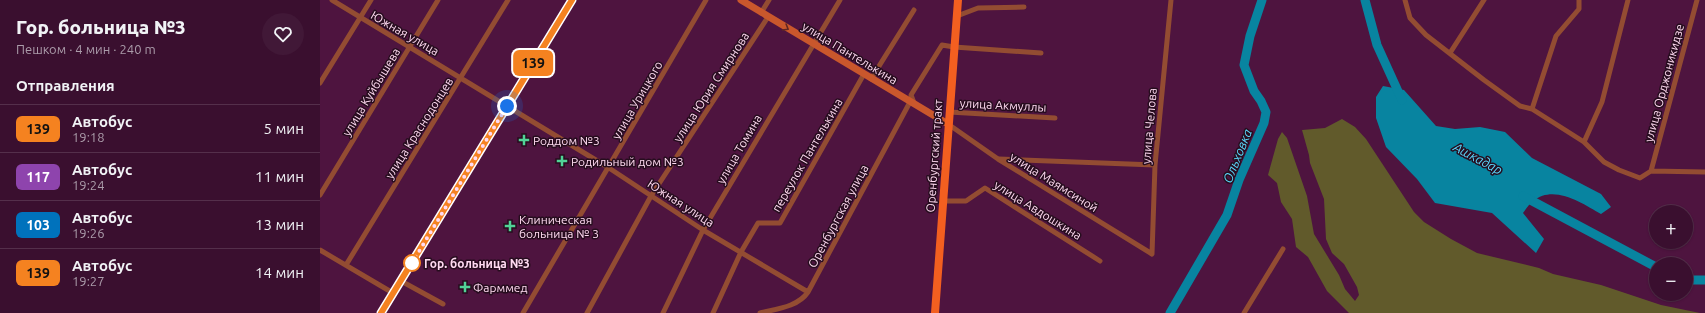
<!DOCTYPE html>
<html lang="ru">
<meta charset="utf-8">
<style>
:root{--surface:#3a0f2f;--page:#411837;--text:#f1f3f6;--muted:#ab9caa;--line:#542f4b}
body{margin:0;font-family:Ubuntu,sans-serif;background:var(--page);color:var(--text);height:100vh;display:flex;flex-direction:column;font-size:15px;white-space:nowrap}
*{box-sizing:border-box;margin:0}
p{font-size:13px;color:var(--muted)}
.icon{flex:none;width:22px;height:22px;fill:none;stroke:currentColor;stroke-width:2;stroke-linecap:round;stroke-linejoin:round}
.map{position:relative;flex:1;overflow:hidden}
.sheet{display:flex;flex-direction:column;background:var(--surface);width:320px}
.sheet>*{flex:none}
.badge{padding:0 8px;border-radius:6px;font-size:14px;line-height:26px}
.tools{position:absolute;left:1329px;top:205px;display:grid;gap:8px}
.tools a{display:grid;place-items:center;width:44px;height:44px;border-radius:50%;background:var(--surface);box-shadow:0 1px 3px #0004,0 0 0 1px var(--line);font-size:20px}
.you{position:absolute;width:20px;height:20px;margin:-10px;border:3px solid #fff;border-radius:50%;background:#1a73e8;box-shadow:0 0 0 6px #1a73e833}
.map>.badge{position:absolute;translate:-50% -50%;box-shadow:0 0 0 2px #fff}
h2{padding:0 16px;font-size:15px;line-height:36px}
.round{display:grid;place-items:center;flex:none;width:42px;height:42px;border-radius:21px;background:var(--page)}
.head{display:flex;align-items:center;justify-content:space-between;height:68px;padding:0 16px}
h1{font-size:19px;font-weight:800;line-height:30px}
ul{padding:0;list-style:none}
li{display:flex;align-items:center;gap:12px;height:48px;padding:0 16px;border-top:1px solid var(--line)}
li div{flex:1}
li b{display:block;font-size:15px}
li em{font-style:normal}
li .badge{min-width:44px;font-weight:700;text-align:center}
main{display:flex;flex:1;min-height:0}
.map>svg:first-child{display:block}
.green{fill:#615a2b}
.water{fill:#0884a0}
.lines{fill:none;stroke-linecap:round;stroke-linejoin:round}
.river{stroke:#0884a0;stroke-width:9}
.minor{stroke:#934c32;stroke-width:5}
.secondary{stroke:#c9572c;stroke-width:7}
.primary{stroke:#f35f20;stroke-width:8}
.oneway{stroke:#5f2723}
.line-casing{stroke:#fff;stroke-width:9}
.line{stroke:#f58220;stroke-width:6}
.walk{stroke:#ffdaf1;stroke-width:4;stroke-dasharray:0 7.2}
.poi-dot{fill:#51d397;stroke:#260d1e;stroke-width:1.5}
.stop-dot{fill:#fff;stroke:#f58220;stroke-width:2}
.labels{text-anchor:middle;dominant-baseline:central;stroke-width:3;stroke-linejoin:round;paint-order:stroke}
.street-label{font-size:12px;fill:#ffdaf1;stroke:#260d1e}
.poi-label{font-size:12px;fill:#ffdaf1;stroke:#260d1e;text-anchor:start}
.stop-label{font-size:12px;font-weight:bold;fill:#ffdaf1;stroke:#260d1e;text-anchor:start}
.water-label{font-size:13px;font-style:italic;fill:#5bd7fb;stroke:#260d1e}
</style>
<main>
<section class="sheet">
<div class="head"><div><h1>Гор. больница №3</h1><p>Пешком · 4 мин · 240 m</p></div><a class="round"><svg class="icon" aria-label="heart" viewBox="0 0 24 24"><path d="M12 20l-8-8c-3-5 5-10 8-4 3-6 11-1 8 4z"/></svg></a></div>
<h2>Отправления</h2>
<ul>
<li><span class="badge" style="background:#f58220;color:#111">139</span><div><b>Автобус</b><p>19:18</p></div><em>5 мин</em></li>
<li><span class="badge" style="background:#8e44ad;color:#fff">117</span><div><b>Автобус</b><p>19:24</p></div><em>11 мин</em></li>
<li><span class="badge" style="background:#0072bc;color:#fff">103</span><div><b>Автобус</b><p>19:26</p></div><em>13 мин</em></li>
<li><span class="badge" style="background:#f58220;color:#111">139</span><div><b>Автобус</b><p>19:27</p></div><em>14 мин</em></li>
</ul>
</section>
<div class="map">
<svg width="1385" height="313" viewBox="0 0 1385 313">
<rect width="100%" height="100%" fill="#4e143f"/>
<path class="green" d="M1022,119L1035,127L1046,139L1094,212L1104,222L1131,239L1157,253L1219,268L1233,274L1281,285L1341,305L1380,313H1029L1007,291L988,257L976,247L972,219L961,202L957,183L948,175L958,139L962,132L967,138L987,196L994,234L1019,275L1025,289L1035,301L1039,295L1037,287L1024,264L1012,253L1006,239L1004,199L990,163L989,155L982,130L1005,128Z"/>
<path class="water" d="M1063,86L1084,90L1116,126L1135,129L1160,127L1185,132L1212,158L1281,194L1291,207L1281,214C1262,203 1234,184 1213,201C1209,204 1206,209 1203,213L1224,239L1216,253L1172,213L1115,203L1097,179L1066,147L1056,118V97Z"/>
<g class="lines">
<path class="river" d="M1045,0L1057,45L1082,100
M1203,196L1336,267
M1366,280H1385
M850,313L907,215L919,180L944,123L946,112L941,101L934,91L924,65L930,36L942,0"/>
<path class="minor" d="M12,0L289,168L383,230L488,292
M1085,0L1090,18L1106,35L1164,80L1200,106L1212,109L1264,142L1284,162L1299,170L1320,178L1331,171L1385,172
M441,13L449,0
M637,16L658,8L704,7
M1130,53L1164,0
M551,79L594,10
M0,83L51,0
M594,103L591,95L622,45L634,47L721,53
M1212,109L1236,36L1259,9V0
M629,112L735,118
M628,124L678,159L832,254L835,165L851,0
M1264,142L1282,102L1308,0
M679,159L835,165
M1331,171L1377,0
M0,195L118,0
M623,201H646L665,188L780,261
M0,250L73,293
M26,265L188,0
M81,281L123,304
M61,313L252,0
M203,313L386,0
M267,313L331,196L448,17
M343,313L383,230L520,0
M393,313L421,252L438,223H460L544,74
M440,313C456,309 478,307 488,292L590,102
M924,313L963,249"/>
<path class="secondary" d="M421,0L628,124"/>
<path class="primary" d="M615,313L638,0"/>
</g>
<defs><path id="oneway-chevron" d="M-2-3.5L2.5 0L-2 3.5" fill="none" stroke-width="1.6" stroke-linecap="round" stroke-linejoin="round"/></defs>
<use class="oneway" href="#oneway-chevron" transform="translate(466 28) rotate(31)"/>
<g class="lines">
<g class="line-casing">
<path id="line" d="M61,313L252,0"/>
</g>
<use href="#line" class="line"/>
<path class="walk" d="M92,263L187,106"/>
</g>
<g class="poi-dot">
<path d="M202 134h4v4h4v4h-4v4h-4v-4h-4v-4h4z"/>
<path d="M240 155h4v4h4v4h-4v4h-4v-4h-4v-4h4z"/>
<path d="M188 220h4v4h4v4h-4v4h-4v-4h-4v-4h4z"/>
<path d="M143 281h4v4h4v4h-4v4h-4v-4h-4v-4h4z"/>
</g>
<circle class="stop-dot" cx="92" cy="263" r="8"/>
<g class="labels">
<g class="street-label">
<text transform="translate(85 33) rotate(30)">Южная улица</text>
<text transform="translate(530 53) rotate(31)">улица Пантелькина</text>
<text transform="translate(1344 83) rotate(-75)">улица Орджоникидзе</text>
<text transform="translate(391 87) rotate(-57)">улица Юрия Смирнова</text>
<text transform="translate(51 92) rotate(-59)">улица Куйбышева</text>
<text transform="translate(317 100) rotate(-60)">улица Урицкого</text>
<text transform="translate(683 105) rotate(3)">улица Акмуллы</text>
<text transform="translate(829 126) rotate(-85)">улица Челова</text>
<text transform="translate(99 128) rotate(-58)">улица Краснодонцев</text>
<text transform="translate(419 149) rotate(-60)">улица Томина</text>
<text transform="translate(487 155) rotate(-60)">переулок Пантелькина</text>
<text transform="translate(614 156) rotate(-86)">Оренбургский тракт</text>
<text transform="translate(734 182) rotate(32)">улица Маямсиной</text>
<text transform="translate(361 203) rotate(33)">Южная улица</text>
<text transform="translate(718 210) rotate(32)">улица Авдошкина</text>
<text transform="translate(518 216) rotate(-62)">Оренбургская улица</text>
</g>
<g class="poi-label">
<text x="213" y="140">Роддом №3</text>
<text x="251" y="161">Родильный дом №3</text>
<text x="199" y="219">Клиническая<tspan x="199" dy="14">больница № 3</tspan></text>
<text x="153" y="287">Фарммед</text>
</g>
<g class="stop-label">
<text x="104" y="263">Гор. больница №3</text>
</g>
<g class="water-label">
<text transform="translate(917 156) rotate(-68)">Ольховка</text>
<text transform="translate(1158 158) rotate(28)">Ашкадар</text>
</g>
</g>
</svg>
<div class="tools">
<a>+</a>
<a>−</a>
</div>
<div class="you" style="left:187px;top:106px"></div>
<b class="badge" style="left:213px;top:63px;background:#f58220;color:#111">139</b>
</div>
</main>
